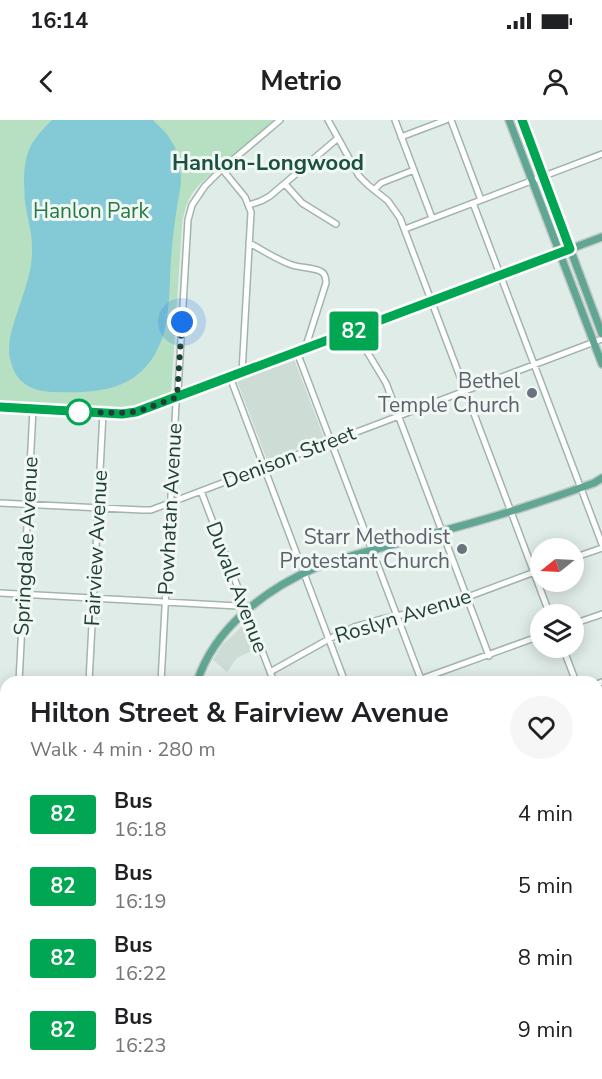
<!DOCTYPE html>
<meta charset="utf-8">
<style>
:root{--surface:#fff;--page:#f6f6f6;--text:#202124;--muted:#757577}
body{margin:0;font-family:"Nunito Sans",sans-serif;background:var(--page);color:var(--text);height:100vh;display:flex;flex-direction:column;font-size:22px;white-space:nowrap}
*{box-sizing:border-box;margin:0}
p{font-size:20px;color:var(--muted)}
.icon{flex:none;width:33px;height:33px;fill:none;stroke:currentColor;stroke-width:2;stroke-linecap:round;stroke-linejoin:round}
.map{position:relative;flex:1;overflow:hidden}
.side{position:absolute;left:0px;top:556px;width:603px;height:404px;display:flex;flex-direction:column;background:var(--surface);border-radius:18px 18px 0 0;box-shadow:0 3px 15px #0003}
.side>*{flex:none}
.badge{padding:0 12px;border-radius:4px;font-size:21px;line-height:39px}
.needle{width:39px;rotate:252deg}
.buttons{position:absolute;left:530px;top:418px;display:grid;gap:12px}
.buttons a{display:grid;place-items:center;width:54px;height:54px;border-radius:50%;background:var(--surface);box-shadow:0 3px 15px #0003;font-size:30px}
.you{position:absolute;width:30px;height:30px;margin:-15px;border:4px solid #fff;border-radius:50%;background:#1a73e8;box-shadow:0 0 0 9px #1a73e833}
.map>.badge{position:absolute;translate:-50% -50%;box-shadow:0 0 0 3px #fff}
.round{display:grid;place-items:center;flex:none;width:63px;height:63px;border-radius:32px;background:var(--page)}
.summary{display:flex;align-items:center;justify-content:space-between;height:102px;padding:0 30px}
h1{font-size:28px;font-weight:700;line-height:45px}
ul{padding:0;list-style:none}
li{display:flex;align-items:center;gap:18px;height:72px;padding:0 30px}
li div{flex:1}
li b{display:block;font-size:22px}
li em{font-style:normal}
li .badge{min-width:66px;font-weight:700;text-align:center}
.status{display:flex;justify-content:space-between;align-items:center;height:42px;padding:0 30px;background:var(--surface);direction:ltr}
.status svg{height:16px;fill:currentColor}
header{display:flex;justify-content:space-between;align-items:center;height:78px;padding:0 30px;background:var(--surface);font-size:27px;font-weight:700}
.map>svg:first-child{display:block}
.built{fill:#cedcd6}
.green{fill:#b7dfc1}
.water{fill:#83cad6}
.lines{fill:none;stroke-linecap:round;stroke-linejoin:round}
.minor-casing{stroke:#a2b4ae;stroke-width:8}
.major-casing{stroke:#c0c9c6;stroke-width:10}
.minor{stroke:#fff;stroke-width:5}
.major{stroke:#61a593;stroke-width:7}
.line-casing{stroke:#fff;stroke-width:14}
.line{stroke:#00a651;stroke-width:9}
.walk{stroke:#1f3e35;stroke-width:6;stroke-dasharray:0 10.8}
.worship-dot{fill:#6b7280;stroke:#f1f8f4;stroke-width:2}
.stop-dot{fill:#fff;stroke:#00a651;stroke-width:3}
.labels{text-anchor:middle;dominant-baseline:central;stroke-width:6;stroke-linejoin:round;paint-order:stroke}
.park-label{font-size:21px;fill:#267845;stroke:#f1f8f4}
.worship-label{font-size:21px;fill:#5b616d;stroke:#f1f8f4;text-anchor:end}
.street-label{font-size:21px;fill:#1f3e35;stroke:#f1f8f4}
.neighbourhood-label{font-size:22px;font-weight:bold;fill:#1a5143;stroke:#f1f8f4}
</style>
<div class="status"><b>16:14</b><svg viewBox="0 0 49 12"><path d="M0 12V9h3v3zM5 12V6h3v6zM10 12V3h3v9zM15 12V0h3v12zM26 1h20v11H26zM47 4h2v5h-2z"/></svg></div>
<header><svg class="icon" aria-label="back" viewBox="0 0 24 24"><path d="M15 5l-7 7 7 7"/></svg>Metrio<svg class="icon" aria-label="person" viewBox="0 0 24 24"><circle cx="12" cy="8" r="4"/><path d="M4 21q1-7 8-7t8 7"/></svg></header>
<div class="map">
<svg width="602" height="959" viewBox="0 0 602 959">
<rect width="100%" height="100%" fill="#e0ece7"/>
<path class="built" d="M294,239L324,318L267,340L237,261Z
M246,503L256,529L237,538L227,552L213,540L223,524Z
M602,651V733L597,738V653Z"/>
<path class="green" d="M0,0H275L202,62C188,76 185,86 182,105L171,273L129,288L0,281Z"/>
<path class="water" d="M52,0H153L167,14L176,29L170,31L173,40L179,39V42C180,48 181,54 181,60C181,69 178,78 177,87C175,100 173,114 172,128C169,155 171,182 165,209C163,218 159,226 155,234C133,272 94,273 55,272C34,272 16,264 11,242C6,225 12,209 17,193C24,172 33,150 32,127C32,111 27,97 25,82C24,76 25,70 24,64C24,32 30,22 52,0Z"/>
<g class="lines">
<g class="minor-casing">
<path id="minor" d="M328,0L359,56L368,65L388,81L400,98L550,495
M395,0L432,98
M451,0L481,80
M401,17L446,0
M222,49L245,77L251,92L242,253
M285,64L302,83L336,104
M374,70L381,63L414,50
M473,83L602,424
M249,85L261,81L270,76L338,18
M405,109L602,34
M249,123C263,130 277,140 292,145C301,148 312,147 320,151C325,153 326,157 326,163L305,229
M354,210L386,263L489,536
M297,232L422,562
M230,257L345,562
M201,371L274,562
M0,383L142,390H151L602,219
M573,438L602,428
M0,473L238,486H242L247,491
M573,504L602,494
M563,528L576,562
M270,552L329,519L354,507L378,500L446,485L540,450
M19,562L33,289
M89,562L103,293
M161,562L176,283L178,271L188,100L192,85L205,66L222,49L280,0
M413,562L540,516
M597,564L602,562
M0,579L6,580
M597,623L602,621
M0,716H6
M597,750L602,755
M597,781L602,776
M6,810L5,837L6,839
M0,841L6,844
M597,843L602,848
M597,932L602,937
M101,954L105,959
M174,954L178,959
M267,954L271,959
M354,954L359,959
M532,954L537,959
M156,959L162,954
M285,959L291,954"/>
</g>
<g class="major-casing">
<path id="major" d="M509,0L602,244
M522,0L602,214
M0,287L122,294L136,292L602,117
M197,562C214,509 264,470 315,448C336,439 358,434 380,428C410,420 439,412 468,404C511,392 553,378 594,363L602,358
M0,858L6,852
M0,929L6,936
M21,954L25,959"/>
</g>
<use href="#minor" class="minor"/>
<use href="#major" class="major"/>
</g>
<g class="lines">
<g class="line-casing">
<path id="line" d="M0,287L122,294L136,292L570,129L522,0"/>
</g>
<use href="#line" class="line"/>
<path class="walk" d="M79,292L129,293L145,289L177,277L182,202"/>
</g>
<g class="worship-dot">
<circle cx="532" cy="273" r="6"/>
<circle cx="462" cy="429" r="6"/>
</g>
<circle class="stop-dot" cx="79" cy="292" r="12"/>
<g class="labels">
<g class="park-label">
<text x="91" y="91">Hanlon Park</text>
</g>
<g class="worship-label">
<text x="520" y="261">Bethel<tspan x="520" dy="24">Temple Church</tspan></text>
<text x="450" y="417">Starr Methodist<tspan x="450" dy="24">Protestant Church</tspan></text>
</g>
<g class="street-label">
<text transform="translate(289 337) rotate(-21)">Denison Street</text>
<text transform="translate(170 389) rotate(-87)">Powhatan Avenue</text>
<text transform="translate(26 426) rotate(-87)">Springdale Avenue</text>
<text transform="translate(96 428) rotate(-87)">Fairview Avenue</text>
<text transform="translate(237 467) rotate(69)">Duvall Avenue</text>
<text transform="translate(403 496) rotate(-17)">Roslyn Avenue</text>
</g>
<g class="neighbourhood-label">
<text x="268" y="43">Hanlon-Longwood</text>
</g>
</g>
</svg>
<div class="buttons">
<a><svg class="needle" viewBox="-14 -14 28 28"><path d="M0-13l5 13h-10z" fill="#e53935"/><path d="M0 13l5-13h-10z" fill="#757577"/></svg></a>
<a><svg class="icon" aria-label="layers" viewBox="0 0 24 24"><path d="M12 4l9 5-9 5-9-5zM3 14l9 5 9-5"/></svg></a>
</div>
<div class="you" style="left:182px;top:202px"></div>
<b class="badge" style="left:354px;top:211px;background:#00a651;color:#fff">82</b>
<section class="side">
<div class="summary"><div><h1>Hilton Street &amp; Fairview Avenue</h1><p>Walk · 4 min · 280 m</p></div><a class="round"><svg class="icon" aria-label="heart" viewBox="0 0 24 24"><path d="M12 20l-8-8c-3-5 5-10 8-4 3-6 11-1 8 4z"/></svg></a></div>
<ul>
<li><span class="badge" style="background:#00a651;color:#fff">82</span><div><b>Bus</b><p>16:18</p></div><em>4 min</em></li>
<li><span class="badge" style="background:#00a651;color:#fff">82</span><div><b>Bus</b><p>16:19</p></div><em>5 min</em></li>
<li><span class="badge" style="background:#00a651;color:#fff">82</span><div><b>Bus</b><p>16:22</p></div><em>8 min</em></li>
<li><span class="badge" style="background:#00a651;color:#fff">82</span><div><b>Bus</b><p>16:23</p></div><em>9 min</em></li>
</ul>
</section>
</div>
